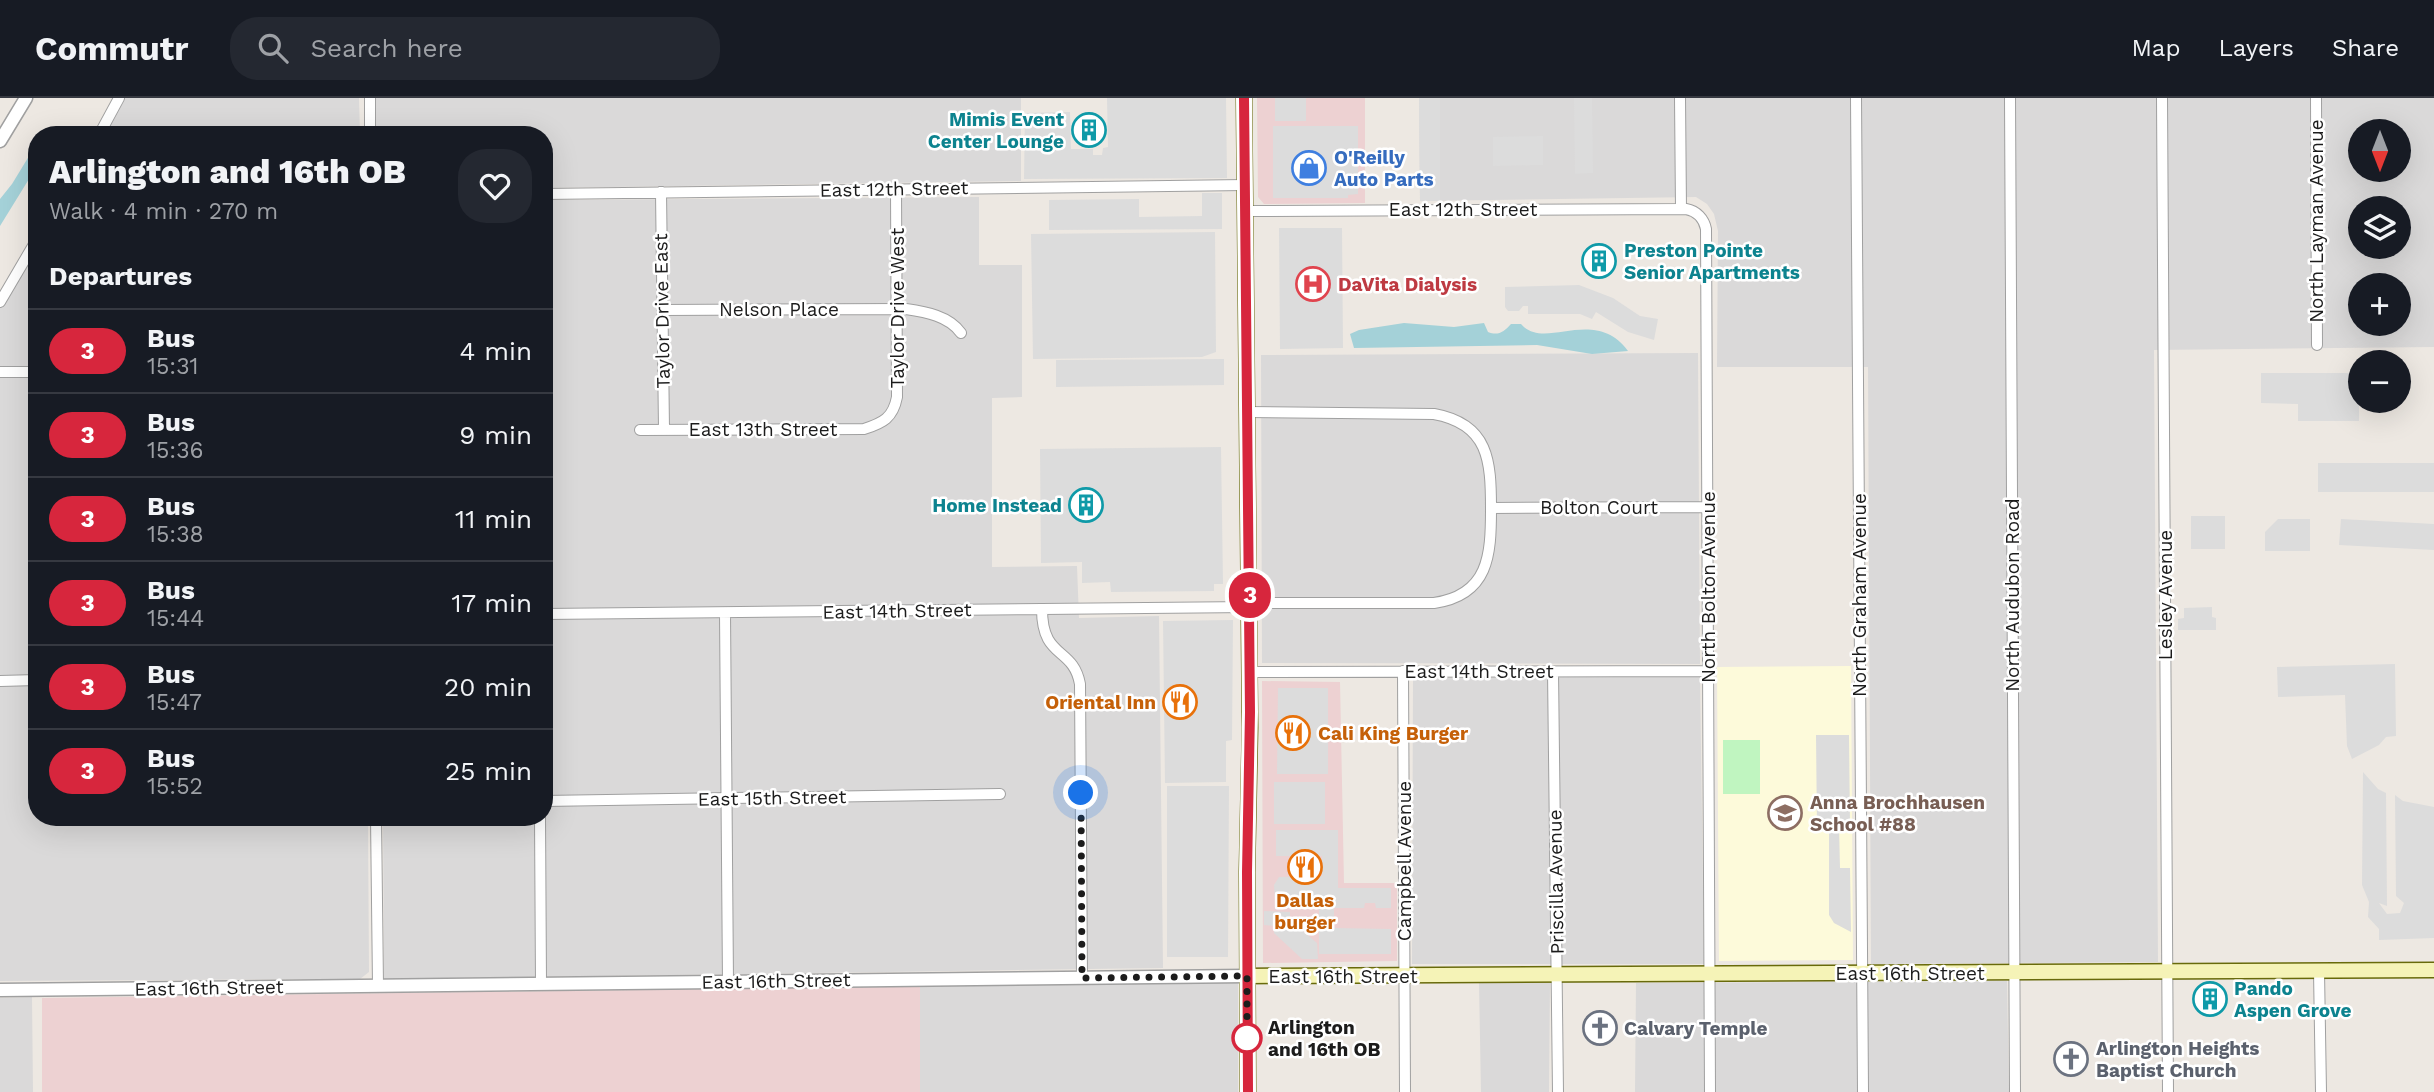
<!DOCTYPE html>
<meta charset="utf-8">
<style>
:root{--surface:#171b24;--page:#242831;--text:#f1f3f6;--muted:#9ea1a6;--line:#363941}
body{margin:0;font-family:"Work Sans",sans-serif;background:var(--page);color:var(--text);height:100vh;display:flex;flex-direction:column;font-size:26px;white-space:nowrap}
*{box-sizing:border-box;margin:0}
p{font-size:23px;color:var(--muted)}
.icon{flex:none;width:38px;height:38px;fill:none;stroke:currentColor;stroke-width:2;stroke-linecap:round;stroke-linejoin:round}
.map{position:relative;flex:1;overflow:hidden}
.drawer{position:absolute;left:28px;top:28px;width:525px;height:700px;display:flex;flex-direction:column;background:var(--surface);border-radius:28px;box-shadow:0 7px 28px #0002}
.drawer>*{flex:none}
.badge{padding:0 14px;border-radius:23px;font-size:24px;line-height:46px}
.needle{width:46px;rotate:180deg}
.tools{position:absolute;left:2348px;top:21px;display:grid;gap:14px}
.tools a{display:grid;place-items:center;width:63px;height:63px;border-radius:50%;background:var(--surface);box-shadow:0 7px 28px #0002;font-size:35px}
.you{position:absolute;width:35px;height:35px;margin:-18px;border:5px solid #fff;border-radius:50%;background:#1a73e8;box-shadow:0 0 0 10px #1a73e833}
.map>.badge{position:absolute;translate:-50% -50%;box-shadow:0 0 0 4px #fff}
h2{padding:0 21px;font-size:26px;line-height:63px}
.round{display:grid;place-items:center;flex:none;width:74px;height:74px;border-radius:28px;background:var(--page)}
.overview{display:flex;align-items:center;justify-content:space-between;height:119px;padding:0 21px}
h1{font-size:33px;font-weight:800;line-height:52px}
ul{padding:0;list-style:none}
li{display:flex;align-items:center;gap:21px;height:84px;padding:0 21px;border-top:2px solid var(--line)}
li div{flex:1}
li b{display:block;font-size:26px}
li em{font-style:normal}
li .badge{min-width:77px;font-weight:700;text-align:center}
header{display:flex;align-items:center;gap:42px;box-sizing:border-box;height:98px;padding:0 35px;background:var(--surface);border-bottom:2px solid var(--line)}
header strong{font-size:33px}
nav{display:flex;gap:38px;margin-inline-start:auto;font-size:24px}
.search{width:490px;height:63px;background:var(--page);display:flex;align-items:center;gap:18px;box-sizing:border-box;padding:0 24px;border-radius:28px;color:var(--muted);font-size:26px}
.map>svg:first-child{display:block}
.residential{fill:#dad9d9;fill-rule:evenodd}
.commercial{fill:#edd1d2}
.education{fill:#fdfada}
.park{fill:#c0f5c0}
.parking{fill:#dcdcdc}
.water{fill:#a4d1d8}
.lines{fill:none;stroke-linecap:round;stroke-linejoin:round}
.minor-casing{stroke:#a0a0a0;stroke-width:12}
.tertiary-casing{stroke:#a0a0a0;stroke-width:15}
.secondary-casing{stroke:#686a0b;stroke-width:17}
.minor{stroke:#fff;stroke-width:10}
.tertiary{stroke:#fff;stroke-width:12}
.secondary{stroke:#f5f3b7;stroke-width:14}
.line-casing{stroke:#fff;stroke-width:16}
.line{stroke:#d7263d;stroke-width:10}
.walk{stroke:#1c1c1c;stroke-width:7;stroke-dasharray:0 12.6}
.stop-dot{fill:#fff;stroke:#d7263d;stroke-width:3.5}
.labels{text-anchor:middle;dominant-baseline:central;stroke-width:5;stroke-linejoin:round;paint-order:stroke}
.culture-label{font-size:19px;font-weight:bold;fill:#0d838f;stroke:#fff;text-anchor:end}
.shop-label{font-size:19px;font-weight:bold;fill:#366cbe;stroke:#fff;text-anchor:start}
.street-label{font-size:19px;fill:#1c1c1c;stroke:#fff}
.health-label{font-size:19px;font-weight:bold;fill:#be3a42;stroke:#fff;text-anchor:start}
.food-label{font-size:19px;font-weight:bold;fill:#c56008;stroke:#fff;text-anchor:end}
.education-label{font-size:19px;font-weight:bold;fill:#785e54;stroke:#fff;text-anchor:start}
.stop-label{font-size:19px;font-weight:bold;fill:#1c1c1c;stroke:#fff;text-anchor:start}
.worship-label{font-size:19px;font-weight:bold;fill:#5b616d;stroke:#fff;text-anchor:start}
</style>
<header>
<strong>Commutr</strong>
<div class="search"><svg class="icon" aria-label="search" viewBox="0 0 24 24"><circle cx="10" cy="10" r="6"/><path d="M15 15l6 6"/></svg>Search here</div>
<nav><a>Map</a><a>Layers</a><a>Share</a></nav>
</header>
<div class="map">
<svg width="2434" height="994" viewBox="0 0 2434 994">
<rect width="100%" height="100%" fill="#ede8e2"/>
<path class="residential" d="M121,0H359L360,37H100Z
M374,0H1021V83L544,90V37H374Z
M1419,0H2434V249L2154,252L2158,864L1871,866L1868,269H1717L1718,133L1714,116L1707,106L1696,99L1420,103ZM2361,33H2399V72H2361ZM2361,110H2399V149H2361ZM2361,187H2399V226H2361Z
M979,99V167H1022V299L992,300V469L1077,468L1079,520L1159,518L1163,870L384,881L383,719H544V102Z
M37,146V579H0V210Z
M1698,255L1700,566L1262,565L1261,257Z
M1700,578L1704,866H1412L1413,580Z
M0,588H37V719H368L369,874L360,881L0,883Z
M2007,883L2009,994H1635L1636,885Z
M1238,885V994H920V888Z
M1479,885H1550L1549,994H1481Z
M32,899L33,994H0V900Z"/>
<path class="commercial" d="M1257,0H1365V105L1264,106L1258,99Z
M1262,583L1340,584L1344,785H1397V863L1263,865Z
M920,888V994H42V900Z"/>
<path class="education" d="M1851,568L1853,862L1719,863L1717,569Z"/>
<path class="park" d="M1723,642H1760V696H1723Z"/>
<path class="parking" d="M1107,0H1226L1227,80L1024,81L1025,15L1070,14L1071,51H1093V57H1102L1103,50L1108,49Z
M1275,0H1306V23H1275Z
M1419,0H1440V103H1420Z
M1574,0H1592L1593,75L1575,76Z
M1273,28H1358V96L1348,97V100H1273Z
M1543,38V67L1493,68V39Z
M1202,95H1222V131L1049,132V102L1139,101V119L1202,118Z
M1279,130H1342L1343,250L1280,251Z
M1215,134L1216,254L1202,259L1033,261L1031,136Z
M1579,187L1613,200L1640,218L1658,221L1654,242L1628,234L1596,214L1592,221L1580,216H1528V208H1523L1519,213H1508L1505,209V189Z
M1224,261V287L1056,289V262Z
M2261,275H2359V323H2298V306L2261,305Z
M1221,349L1223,486H1214V493L1111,494L1110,484L1082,485V464L1041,465L1040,351Z
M2318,365H2434V394H2318Z
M2191,418H2225V451H2191Z
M2278,421H2310V453H2265V434Z
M2341,421L2434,426V452L2339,447Z
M2212,509V519L2216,520V532H2178V521L2184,520V510Z
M1233,522L1232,642L1226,643V684L1165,685L1163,523Z
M2395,566L2396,638L2386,639L2379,647L2352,661L2347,648L2345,597L2278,599L2277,569Z
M1278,590H1328V676H1277Z
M1816,637H1849L1850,727L1839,728L1840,770H1850L1851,834L1834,825L1829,817V732H1817Z
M2363,674L2378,691L2386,695L2387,808L2379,805L2387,816L2400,815L2404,805L2396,798L2395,697L2403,703L2434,709V840L2379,842V831L2368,819L2369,804L2362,787Z
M1274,684H1325V726H1274Z
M1167,688H1229L1228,859H1167Z
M1276,732H1338V790H1391V810H1376L1375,805H1365L1364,810H1334V830L1391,831V856H1319V810H1282L1280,801H1275L1274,787L1279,779L1322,778V758H1276Z
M1264,813L1290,814V822L1317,845L1318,861H1302L1274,835V828L1264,827Z"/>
<path class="water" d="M37,45V68L0,128V101L12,86Z
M1404,225L1454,229L1484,225L1488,234C1498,238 1504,234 1511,226H1521C1544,254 1594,207 1628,253L1592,256L1537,247L1354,250L1350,236L1359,232Z"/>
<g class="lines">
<g class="minor-casing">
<path id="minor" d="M370,0V37
M1680,0L1681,111
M1856,0L1863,994
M2010,0L2015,994
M2162,0L2168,994
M2316,0L2317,247
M99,37L119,0
M661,94L664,331
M544,96L1245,87
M1245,113L1686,111C1697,113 1704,121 1706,131L1710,994
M0,204L37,141
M662,212L906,211C926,214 949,218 961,235
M0,274H37
M1247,314L1434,316C1489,326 1491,363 1491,411C1491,457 1489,497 1434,505H1250
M640,332L864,331C883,325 893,320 897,299L896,91
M1491,410L1707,409
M1042,511C1042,562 1073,548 1080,586L1082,880
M725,515L728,884
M544,516L1250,509
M1403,573L1405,994
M1553,573L1558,994
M1250,574L1708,573
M0,583L37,582
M544,703L1000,696
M376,719L378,888
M540,719L541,886
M2319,873L2321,994"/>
</g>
<g class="tertiary-casing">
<path id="tertiary" d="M0,43L26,0
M0,892L1247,878"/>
</g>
<g class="secondary-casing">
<path id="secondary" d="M1244,0L1250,629L1247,774L1248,994
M1247,878L2434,872"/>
</g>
<use href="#minor" class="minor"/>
<use href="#tertiary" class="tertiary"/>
<use href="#secondary" class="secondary"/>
</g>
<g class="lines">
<g class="line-casing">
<path id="line" d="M1244,0L1250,614L1247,774L1248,994"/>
</g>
<use href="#line" class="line"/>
<path class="walk" d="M1081,695L1082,880L1247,878V940"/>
</g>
<defs>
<g id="building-ring" transform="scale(1.75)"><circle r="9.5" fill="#fff" stroke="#0f9aa8" stroke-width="1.5"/><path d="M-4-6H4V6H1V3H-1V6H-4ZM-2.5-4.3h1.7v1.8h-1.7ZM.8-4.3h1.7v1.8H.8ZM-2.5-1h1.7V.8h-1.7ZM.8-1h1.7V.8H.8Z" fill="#0f9aa8"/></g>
<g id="shop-ring" transform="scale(1.75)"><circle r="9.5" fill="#fff" stroke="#3f7fe0" stroke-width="1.5"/><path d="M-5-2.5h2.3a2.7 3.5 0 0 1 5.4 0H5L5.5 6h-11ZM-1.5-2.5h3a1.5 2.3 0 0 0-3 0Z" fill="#3f7fe0"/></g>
<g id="hospital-ring" transform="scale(1.75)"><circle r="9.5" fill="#fff" stroke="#e0444e" stroke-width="1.5"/><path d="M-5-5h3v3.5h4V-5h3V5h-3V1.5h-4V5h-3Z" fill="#e0444e"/></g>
<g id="restaurant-ring" transform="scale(1.75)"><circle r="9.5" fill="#fff" stroke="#e8710a" stroke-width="1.5"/><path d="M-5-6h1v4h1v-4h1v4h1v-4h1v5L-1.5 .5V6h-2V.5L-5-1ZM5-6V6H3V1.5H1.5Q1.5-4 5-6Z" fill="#e8710a"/></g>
<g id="school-ring" transform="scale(1.75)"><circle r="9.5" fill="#fff" stroke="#8d6e63" stroke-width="1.5"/><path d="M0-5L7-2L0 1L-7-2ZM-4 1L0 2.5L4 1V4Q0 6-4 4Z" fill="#8d6e63"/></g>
<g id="church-ring" transform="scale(1.75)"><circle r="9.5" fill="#fff" stroke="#6b7280" stroke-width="1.5"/><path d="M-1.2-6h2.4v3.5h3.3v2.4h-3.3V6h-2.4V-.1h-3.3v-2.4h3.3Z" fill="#6b7280"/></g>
</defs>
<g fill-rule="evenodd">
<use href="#building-ring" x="1089" y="32"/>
<use href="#shop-ring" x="1309" y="70"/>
<use href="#building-ring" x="1599" y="163"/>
<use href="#hospital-ring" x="1313" y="186"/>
<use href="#building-ring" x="1086" y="407"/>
<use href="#restaurant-ring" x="1180" y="604"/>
<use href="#restaurant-ring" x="1293" y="635"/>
<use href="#school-ring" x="1785" y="715"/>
<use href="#restaurant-ring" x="1305" y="769"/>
<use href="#building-ring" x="2210" y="901"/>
<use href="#church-ring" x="1600" y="930"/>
<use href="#church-ring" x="2071" y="961"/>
</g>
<circle class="stop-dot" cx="1247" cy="940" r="14"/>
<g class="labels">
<g class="culture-label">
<text x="1064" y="21">Mimis Event<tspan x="1064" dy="22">Center Lounge</tspan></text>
<text x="1624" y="152" text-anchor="start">Preston Pointe<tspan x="1624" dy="22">Senior Apartments</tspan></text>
<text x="1062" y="407">Home Instead</text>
<text x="2234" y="890" text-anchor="start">Pando<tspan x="2234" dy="22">Aspen Grove</tspan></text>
</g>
<g class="shop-label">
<text x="1334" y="59">O'Reilly<tspan x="1334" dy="22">Auto Parts</tspan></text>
</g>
<g class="street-label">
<text transform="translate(894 91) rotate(-1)">East 12th Street</text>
<text x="1463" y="111">East 12th Street</text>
<text transform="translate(2316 123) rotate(-90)">North Layman Avenue</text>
<text transform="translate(897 210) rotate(-90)">Taylor Drive West</text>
<text x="779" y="211">Nelson Place</text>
<text transform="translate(662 213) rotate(-91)">Taylor Drive East</text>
<text x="763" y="331">East 13th Street</text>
<text x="1599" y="409">Bolton Court</text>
<text transform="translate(1708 489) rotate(-90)">North Bolton Avenue</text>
<text transform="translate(1859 497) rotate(-90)">North Graham Avenue</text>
<text transform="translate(2012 497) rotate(-90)">North Audubon Road</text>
<text transform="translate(2165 497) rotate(-90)">Lesley Avenue</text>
<text transform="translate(897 513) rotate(-1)">East 14th Street</text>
<text x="1479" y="573">East 14th Street</text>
<text transform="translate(772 700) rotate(-1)">East 15th Street</text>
<text transform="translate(1404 763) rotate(-90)">Campbell Avenue</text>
<text transform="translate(1556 784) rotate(-91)">Priscilla Avenue</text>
<text x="1910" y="875">East 16th Street</text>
<text x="1343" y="878">East 16th Street</text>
<text transform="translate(776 883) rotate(-1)">East 16th Street</text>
<text transform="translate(209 890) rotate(-1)">East 16th Street</text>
</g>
<g class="health-label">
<text x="1338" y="186">DaVita Dialysis</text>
</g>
<g class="food-label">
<text x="1156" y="604">Oriental Inn</text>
<text x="1318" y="635" text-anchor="start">Cali King Burger</text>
<text x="1305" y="802" text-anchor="middle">Dallas<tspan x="1305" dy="22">burger</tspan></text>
</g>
<g class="education-label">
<text x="1810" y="704">Anna Brochhausen<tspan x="1810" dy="22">School #88</tspan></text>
</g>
<g class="stop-label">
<text x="1268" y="929">Arlington<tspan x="1268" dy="22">and 16th OB</tspan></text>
</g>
<g class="worship-label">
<text x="1624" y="930">Calvary Temple</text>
<text x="2096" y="950">Arlington Heights<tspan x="2096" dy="22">Baptist Church</tspan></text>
</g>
</g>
</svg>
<div class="tools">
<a><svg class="needle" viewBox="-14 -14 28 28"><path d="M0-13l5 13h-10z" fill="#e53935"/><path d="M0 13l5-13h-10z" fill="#9ea1a6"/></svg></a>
<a><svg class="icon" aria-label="layers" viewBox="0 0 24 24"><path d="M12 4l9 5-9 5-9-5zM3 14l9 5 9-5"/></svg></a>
<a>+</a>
<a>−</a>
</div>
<div class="you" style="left:1081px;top:695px"></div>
<b class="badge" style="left:1250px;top:497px;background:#d7263d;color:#fff">3</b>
<section class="drawer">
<div class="overview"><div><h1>Arlington and 16th OB</h1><p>Walk · 4 min · 270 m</p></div><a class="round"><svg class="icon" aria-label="heart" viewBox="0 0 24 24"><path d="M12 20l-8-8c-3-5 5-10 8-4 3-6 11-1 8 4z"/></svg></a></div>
<h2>Departures</h2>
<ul>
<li><span class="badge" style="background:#d7263d;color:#fff">3</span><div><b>Bus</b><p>15:31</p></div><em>4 min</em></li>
<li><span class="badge" style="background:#d7263d;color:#fff">3</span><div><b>Bus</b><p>15:36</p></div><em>9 min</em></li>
<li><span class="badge" style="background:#d7263d;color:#fff">3</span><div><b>Bus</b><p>15:38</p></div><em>11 min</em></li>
<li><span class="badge" style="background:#d7263d;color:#fff">3</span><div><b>Bus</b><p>15:44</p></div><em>17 min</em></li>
<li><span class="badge" style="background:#d7263d;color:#fff">3</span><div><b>Bus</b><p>15:47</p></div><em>20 min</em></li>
<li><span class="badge" style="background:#d7263d;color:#fff">3</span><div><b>Bus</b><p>15:52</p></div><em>25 min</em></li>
</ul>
</section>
</div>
